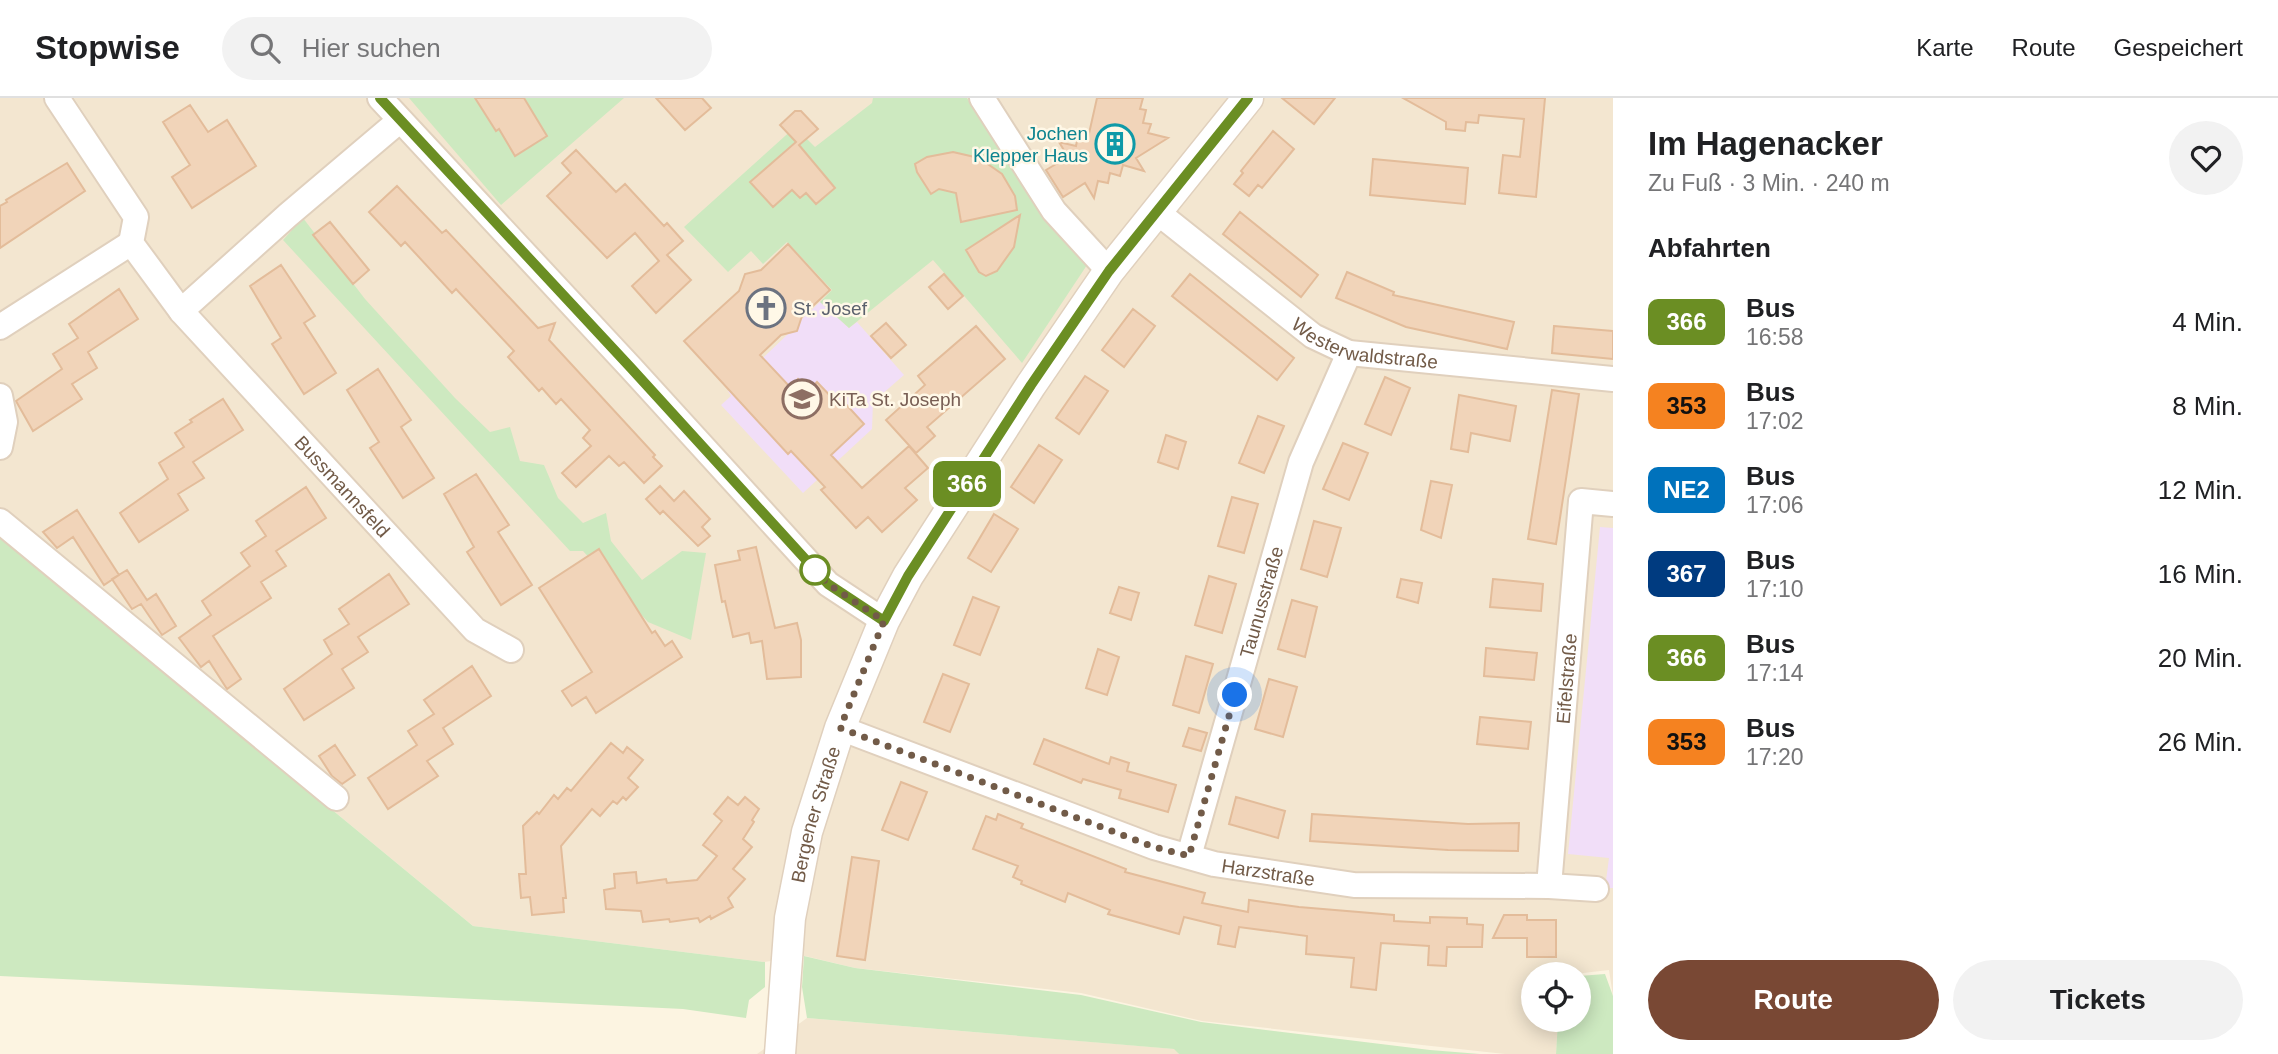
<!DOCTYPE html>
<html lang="de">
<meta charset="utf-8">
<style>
:root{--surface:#fff;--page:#f2f2f2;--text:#202124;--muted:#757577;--line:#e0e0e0;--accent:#794834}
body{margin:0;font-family:Arial,sans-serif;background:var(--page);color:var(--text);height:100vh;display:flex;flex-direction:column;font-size:26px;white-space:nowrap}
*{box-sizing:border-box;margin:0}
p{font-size:23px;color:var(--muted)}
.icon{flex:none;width:38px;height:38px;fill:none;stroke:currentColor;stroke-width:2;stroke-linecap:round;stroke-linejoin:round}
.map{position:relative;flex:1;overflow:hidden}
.panel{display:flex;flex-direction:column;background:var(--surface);width:665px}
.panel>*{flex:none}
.badge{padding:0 14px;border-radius:10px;font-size:24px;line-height:46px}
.fabs{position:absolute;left:1521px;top:864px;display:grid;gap:14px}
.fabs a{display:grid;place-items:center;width:70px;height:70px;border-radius:50%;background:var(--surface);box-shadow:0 4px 18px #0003;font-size:35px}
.you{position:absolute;width:35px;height:35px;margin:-18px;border:5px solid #fff;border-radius:50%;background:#1a73e8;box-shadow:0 0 0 10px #1a73e833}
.map>.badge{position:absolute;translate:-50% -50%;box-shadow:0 0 0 4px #fff}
h2{padding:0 35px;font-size:26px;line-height:63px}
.round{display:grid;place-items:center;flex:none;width:74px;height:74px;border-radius:37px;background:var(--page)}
.summary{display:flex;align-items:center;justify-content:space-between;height:119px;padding:0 35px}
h1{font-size:33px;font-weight:800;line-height:52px}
.button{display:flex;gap:14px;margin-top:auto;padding:14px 35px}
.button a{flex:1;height:80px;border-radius:42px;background:var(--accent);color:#fff;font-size:28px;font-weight:800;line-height:80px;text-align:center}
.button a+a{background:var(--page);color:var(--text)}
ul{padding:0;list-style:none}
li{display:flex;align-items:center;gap:21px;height:84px;padding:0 35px}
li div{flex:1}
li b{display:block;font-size:26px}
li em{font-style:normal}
li .badge{min-width:77px;font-weight:700;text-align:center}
header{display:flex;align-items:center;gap:42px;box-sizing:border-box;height:98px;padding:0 35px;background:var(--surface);border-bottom:2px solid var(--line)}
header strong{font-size:33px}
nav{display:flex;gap:38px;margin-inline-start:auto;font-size:24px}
.search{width:490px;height:63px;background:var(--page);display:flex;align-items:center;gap:18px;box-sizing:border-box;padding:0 24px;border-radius:38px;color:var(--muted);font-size:26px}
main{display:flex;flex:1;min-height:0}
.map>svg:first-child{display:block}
.residential{fill:#f3e6d0}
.education{fill:#f1def8}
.green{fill:#cde9c0}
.building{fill:#f1d4b9;stroke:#e3bc9a;stroke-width:2}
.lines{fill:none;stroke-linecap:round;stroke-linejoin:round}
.minor-casing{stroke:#e0d0bd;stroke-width:28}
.tertiary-casing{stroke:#e0d0bd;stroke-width:33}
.minor{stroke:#fff;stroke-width:24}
.tertiary{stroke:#fff;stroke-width:30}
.line-casing{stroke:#fff;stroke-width:16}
.line{stroke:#6b8e23;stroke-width:10}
.walk{stroke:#725b48;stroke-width:7;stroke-dasharray:0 12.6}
.stop-dot{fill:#fff;stroke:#6b8e23;stroke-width:3.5}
.labels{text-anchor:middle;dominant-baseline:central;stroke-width:5;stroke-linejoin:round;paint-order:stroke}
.culture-label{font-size:19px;fill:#0d838f;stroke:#fff8e7;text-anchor:end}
.worship-label{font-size:19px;fill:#5b616d;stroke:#fff8e7;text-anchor:start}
.street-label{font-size:19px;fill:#725b48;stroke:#fff8e7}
.education-label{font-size:19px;fill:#785e54;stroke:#fff8e7;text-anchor:start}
</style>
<header>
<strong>Stopwise</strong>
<div class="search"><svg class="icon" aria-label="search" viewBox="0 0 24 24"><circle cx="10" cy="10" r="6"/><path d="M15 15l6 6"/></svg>Hier suchen</div>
<nav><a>Karte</a><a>Route</a><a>Gespeichert</a></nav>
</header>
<main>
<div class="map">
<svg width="1613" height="956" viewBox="0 0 1613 956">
<rect width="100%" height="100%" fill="#fcf4e1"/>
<path class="residential" d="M0,0H45L122,117L141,103L74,0H1613V898L1609,872L1566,877H1533V922H1558L1556,956H1505L1202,923L1081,895L855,870L805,858L764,864L473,828L0,438Z
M807,920L1175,951L1179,956H757Z"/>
<path class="education" d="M820,204L849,230L857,224L904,277L873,304L872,331L803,395L721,307L731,298L728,293L788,236L797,233L801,222Z
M1600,429L1613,430V790H1605L1609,760L1568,756Z"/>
<path class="green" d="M409,0H624L501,107Z
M873,0H967L1027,95L1087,167L1022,265L933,162L849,230L820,204L832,192L787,144L763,166L751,153L728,174L684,129L795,29L815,49L872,5Z
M303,120L365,201L455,300L490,334L510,329L520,363L544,367L558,400L583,425L606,415L611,443L642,482L682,453L706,455L691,542L648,524L583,453H570L283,142Z
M0,438L473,828L765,864V889L749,902L746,920L683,911L0,878Z
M804,858L855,870L1081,897L1201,924L1430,952L1480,956H1179L1174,951L807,920L802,889Z
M1605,876L1613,898V956H1556L1558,922H1578L1579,878Z"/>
<path class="building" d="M475,0H524L547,38L515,58L499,31L496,33Z
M656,0H702L711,10L685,32Z
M1097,0H1143L1140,11L1146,12L1143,25L1151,26L1148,35L1168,40L1136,60L1144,73L1123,67L1120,78L1110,75L1108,85L1098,83L1094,100L1085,85L1063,99L1046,72L1068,59L1059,44L1076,48L1078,38L1088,40Z
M1282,0H1335L1314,26Z
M1403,0H1545L1536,99L1499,95L1503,57L1520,59L1524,21L1479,17L1478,25L1466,24L1465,33L1446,31V24Z
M190,7L208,34L227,22L256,68L192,110L172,79L190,67L163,24Z
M795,13H801L818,31L799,47L835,90L816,106L806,95L800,100L792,92L773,109L750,84L796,44L780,27Z
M1273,33L1294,51L1262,90L1258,87L1249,98L1234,86L1243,75L1241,73Z
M576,52L616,94L625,86L664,128L667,125L683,143L667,157L691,182L656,215L632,188L659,163L635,135L607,160L547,98L571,75L562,65Z
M953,54L979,60L1002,76L1015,98L1017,112L961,124L956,95L939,91L931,96L917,74L915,66L927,59Z
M1373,61L1468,70L1465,106L1370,97Z
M67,65L85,93L0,150V108L7,104L6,102Z
M397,88L442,135L446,132L538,230L555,225L549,242L655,357L653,359L662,368L644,385L624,364L619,368L609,358L576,389L562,375L591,348L583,340L590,332L561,301L556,306L542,290L539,293L508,259L514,253L456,191L452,195L405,144L401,148L369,114Z
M1240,114L1318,177L1301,199L1223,136Z
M1020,117L1014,149L997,173L986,178L979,174L966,152Z
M330,124L369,172L353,186L313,137Z
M788,146L830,192L802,218L797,233L781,237L760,257L790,289L798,281L809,292L817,284L839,307L843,303L864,326L831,357L862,390L909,348L928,370L905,390L917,402L882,434L868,419L856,430L821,392L825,389L791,353L788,356L684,243L739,193L745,176L761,172Z
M281,167L315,218L304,225L336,275L304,296L272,246L281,240L250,188Z
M1347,174L1394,194L1393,197L1514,224L1507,251L1406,229L1336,200Z
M944,176L963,198L948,211L929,189Z
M1190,176L1294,260L1277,282L1172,198Z
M119,191L138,221L88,254L97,270L72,286L82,301L33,333L16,303L62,271L53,256L78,240L69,226Z
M1133,211L1155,228L1124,269L1102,252Z
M886,225L906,247L891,260L871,238Z
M976,228L1005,261L927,329L935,338L916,355L886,322L925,287L918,278Z
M1554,228L1613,233V261L1552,255Z
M378,271L411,322L401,329L434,380L403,400L370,350L379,344L347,292Z
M1085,278L1108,293L1079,336L1056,320Z
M1385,279L1410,290L1391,337L1365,326Z
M1552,292L1579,296L1556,446L1528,441Z
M1459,297L1516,308L1510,343L1471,335L1468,354L1451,351Z
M223,301L243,332L193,364L204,380L178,396L188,412L139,444L120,415L168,381L159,365L184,349L175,335L192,324L190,322Z
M1258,318L1284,328L1264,375L1239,365Z
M1166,337L1186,344L1178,371L1158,364Z
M1343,345L1368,355L1349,402L1323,391Z
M1039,347L1062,362L1034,405L1011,389Z
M476,376L509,427L498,434L532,487L501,507L467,454L474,449L444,396Z
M1431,383L1452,387L1441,440L1421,432Z
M660,388L674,403L684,393L710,421L702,429L710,438L698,448L663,413L660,416L646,401Z
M306,389L326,420L276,453L286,468L261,484L271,500L213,538L241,581L227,591L209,563L201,569L179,540L211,517L202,503L250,468L241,455L266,438L256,423Z
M1232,399L1258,406L1244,455L1218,448Z
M77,412L119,477L104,487L73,439L57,450L43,434Z
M994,416L1018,431L991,474L968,460Z
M1314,423L1341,430L1327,479L1301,471Z
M756,449L775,530L797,525L801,542V579L767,581L762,543L751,545L749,535L733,539L725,503L722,504L715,467L740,462L738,453Z
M599,451L652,535L655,533L665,548L672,543L682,559L596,615L586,599L572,608L562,593L592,574L539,490Z
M127,472L147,502L156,496L176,528L162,537L141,506L132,511L112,481Z
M389,476L409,506L358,539L368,554L342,571L354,590L304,622L284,591L332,556L324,542L349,526L339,511Z
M1209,478L1236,486L1222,535L1195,527Z
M1401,481L1422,485L1418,505L1397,499Z
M1493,481L1543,486L1541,513L1490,509Z
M1119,489L1139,495L1131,522L1110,515Z
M973,499L999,509L980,557L954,547Z
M1292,502L1317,509L1305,559L1278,551Z
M1486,550L1537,555L1534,582L1484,578Z
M1098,551L1119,559L1107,597L1086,590Z
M1186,558L1213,566L1199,615L1173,607Z
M472,568L491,598L443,630L453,646L427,663L438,678L388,711L368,680L417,647L408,633L434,616L424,602Z
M943,576L969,586L950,634L924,624Z
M1269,581L1297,589L1283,639L1255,631Z
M1480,619L1531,624L1528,651L1477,646Z
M1189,630L1207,635L1201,653L1183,648Z
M1044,641L1109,666L1111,659L1129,665L1127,673L1176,687L1168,714L1119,700L1121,692L1083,681L1081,685L1034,666Z
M611,645L623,655L627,649L643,662L628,680L638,689L626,702L623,699L617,706L613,703L600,718L592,711L561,748L566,800H563L564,814L532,817L530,799L521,800L519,776H526L523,728L537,714L539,716L554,697L558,701L567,690L571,693Z
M335,647L355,677L342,686L332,678L319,658Z
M901,684L927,694L908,742L882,732Z
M728,699L738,707L745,699L759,711L752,722L754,724L743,741L752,749L733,771L745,781L728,800L733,809L711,821L710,818L700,824L698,820L670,824L669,821L643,824L641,813L606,811L604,792L615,790L614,776L636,774L637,785L666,781L667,785L697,782L717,758L703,747L722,723L714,716Z
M1236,699L1285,713L1278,740L1229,726Z
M998,716L1023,726L1021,730L1126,771L1125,774L1205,795L1202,805L1248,814L1249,802L1299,809L1394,817V823L1430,825V819L1467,820V826L1483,827L1482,849H1447L1446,868L1428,867L1429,848L1381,845L1376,892L1351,889L1354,860L1306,856L1307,838L1239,829L1235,849L1218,846L1221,828L1184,819L1179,836L1108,816L1110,812L1068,795L1065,804L1021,786L1022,783L1013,779L1018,768L973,751L986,718L996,722Z
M1312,716L1468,726L1519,725L1518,753L1448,752L1310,743Z
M852,759L879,763L865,862L837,858Z
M1504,817H1527V822H1556V859H1527V840H1493Z"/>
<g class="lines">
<g class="minor-casing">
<g id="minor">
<path id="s1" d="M57,0L136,119L131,145L181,213L475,532L511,552"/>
<path d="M380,0L631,270L828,486L884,523"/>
<path d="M982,0L1054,113L1109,173"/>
<path id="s2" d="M1157,114L1313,238L1349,255L1613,281"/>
<path d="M181,213L288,117L399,23"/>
<path d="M0,229L131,145"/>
<path d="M0,298L5,324L0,349"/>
<path d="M0,423L336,700"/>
<path id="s3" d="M840,630L1154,749L1214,766L1354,787L1549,788L1596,791"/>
<path id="s4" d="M1189,758L1301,364L1349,255"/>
<path id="s5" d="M1549,788L1581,403L1613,406"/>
</g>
</g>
<g class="tertiary-casing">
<g id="tertiary">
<path id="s6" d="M780,956L790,820L807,734L840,630L884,523L908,478L1031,287L1109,173L1248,0"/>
</g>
</g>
<use href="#minor" class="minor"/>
<use href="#tertiary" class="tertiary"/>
</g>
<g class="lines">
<g class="line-casing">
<path id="line" d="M380,0L631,270L828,486L884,523L908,478L1031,287L1109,173L1248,0"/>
</g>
<use href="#line" class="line"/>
<path class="walk" d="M815,472L811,468L828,486L884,523L840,630L1154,749L1189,758L1235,597"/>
</g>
<defs>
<g id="building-ring" transform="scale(2.0125)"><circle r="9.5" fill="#fff8e7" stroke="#0f9aa8" stroke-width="1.5"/><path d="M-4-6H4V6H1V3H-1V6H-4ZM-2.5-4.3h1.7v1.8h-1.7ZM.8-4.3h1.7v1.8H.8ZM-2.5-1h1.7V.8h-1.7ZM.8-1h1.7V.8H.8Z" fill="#0f9aa8"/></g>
<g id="church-ring" transform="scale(2.0125)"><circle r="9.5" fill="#fff8e7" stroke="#6b7280" stroke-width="1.5"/><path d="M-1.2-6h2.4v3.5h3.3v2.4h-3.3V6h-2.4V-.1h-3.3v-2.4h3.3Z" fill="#6b7280"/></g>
<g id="school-ring" transform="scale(2.0125)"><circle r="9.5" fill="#fff8e7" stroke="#8d6e63" stroke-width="1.5"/><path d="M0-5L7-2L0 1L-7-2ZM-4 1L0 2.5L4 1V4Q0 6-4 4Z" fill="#8d6e63"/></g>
</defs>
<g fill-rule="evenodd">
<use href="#building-ring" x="1115" y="46"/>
<use href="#church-ring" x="766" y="210"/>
<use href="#school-ring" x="802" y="301"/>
</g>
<circle class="stop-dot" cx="815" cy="472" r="14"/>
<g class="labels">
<g class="culture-label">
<text x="1088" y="35">Jochen<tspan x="1088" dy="22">Klepper Haus</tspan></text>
</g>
<g class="worship-label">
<text x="793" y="210">St. Josef</text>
</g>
<g class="street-label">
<text stroke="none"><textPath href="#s2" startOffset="252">Westerwaldstraße</textPath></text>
<text stroke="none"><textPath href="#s1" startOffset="492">Bussmannsfeld</textPath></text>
<text stroke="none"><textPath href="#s4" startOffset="264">Taunusstraße</textPath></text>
<text stroke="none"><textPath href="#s5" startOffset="208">Eifelstraße</textPath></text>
<text stroke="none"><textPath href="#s6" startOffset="243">Bergener Straße</textPath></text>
<text stroke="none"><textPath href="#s3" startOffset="453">Harzstraße</textPath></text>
</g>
<g class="education-label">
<text x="829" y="301">KiTa St. Joseph</text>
</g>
</g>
</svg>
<div class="fabs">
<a><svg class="icon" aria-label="locate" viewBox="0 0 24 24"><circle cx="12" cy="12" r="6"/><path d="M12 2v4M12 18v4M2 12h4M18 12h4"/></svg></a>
</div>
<div class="you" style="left:1235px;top:597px"></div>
<b class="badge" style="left:967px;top:386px;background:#6b8e23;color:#fff">366</b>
</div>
<section class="panel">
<div class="summary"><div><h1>Im Hagenacker</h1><p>Zu Fuß · 3 Min. · 240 m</p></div><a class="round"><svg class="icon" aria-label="heart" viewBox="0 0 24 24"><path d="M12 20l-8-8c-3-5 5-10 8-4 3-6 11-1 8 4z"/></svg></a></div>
<h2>Abfahrten</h2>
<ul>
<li><span class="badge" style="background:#6b8e23;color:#fff">366</span><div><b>Bus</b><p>16:58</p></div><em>4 Min.</em></li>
<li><span class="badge" style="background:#f58220;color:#111">353</span><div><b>Bus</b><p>17:02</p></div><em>8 Min.</em></li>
<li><span class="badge" style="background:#0072bc;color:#fff">NE2</span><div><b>Bus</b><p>17:06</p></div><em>12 Min.</em></li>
<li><span class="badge" style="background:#003b80;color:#fff">367</span><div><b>Bus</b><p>17:10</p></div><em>16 Min.</em></li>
<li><span class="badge" style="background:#6b8e23;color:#fff">366</span><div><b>Bus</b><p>17:14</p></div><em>20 Min.</em></li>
<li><span class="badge" style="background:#f58220;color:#111">353</span><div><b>Bus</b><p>17:20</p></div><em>26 Min.</em></li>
</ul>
<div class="button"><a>Route</a><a>Tickets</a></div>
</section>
</main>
